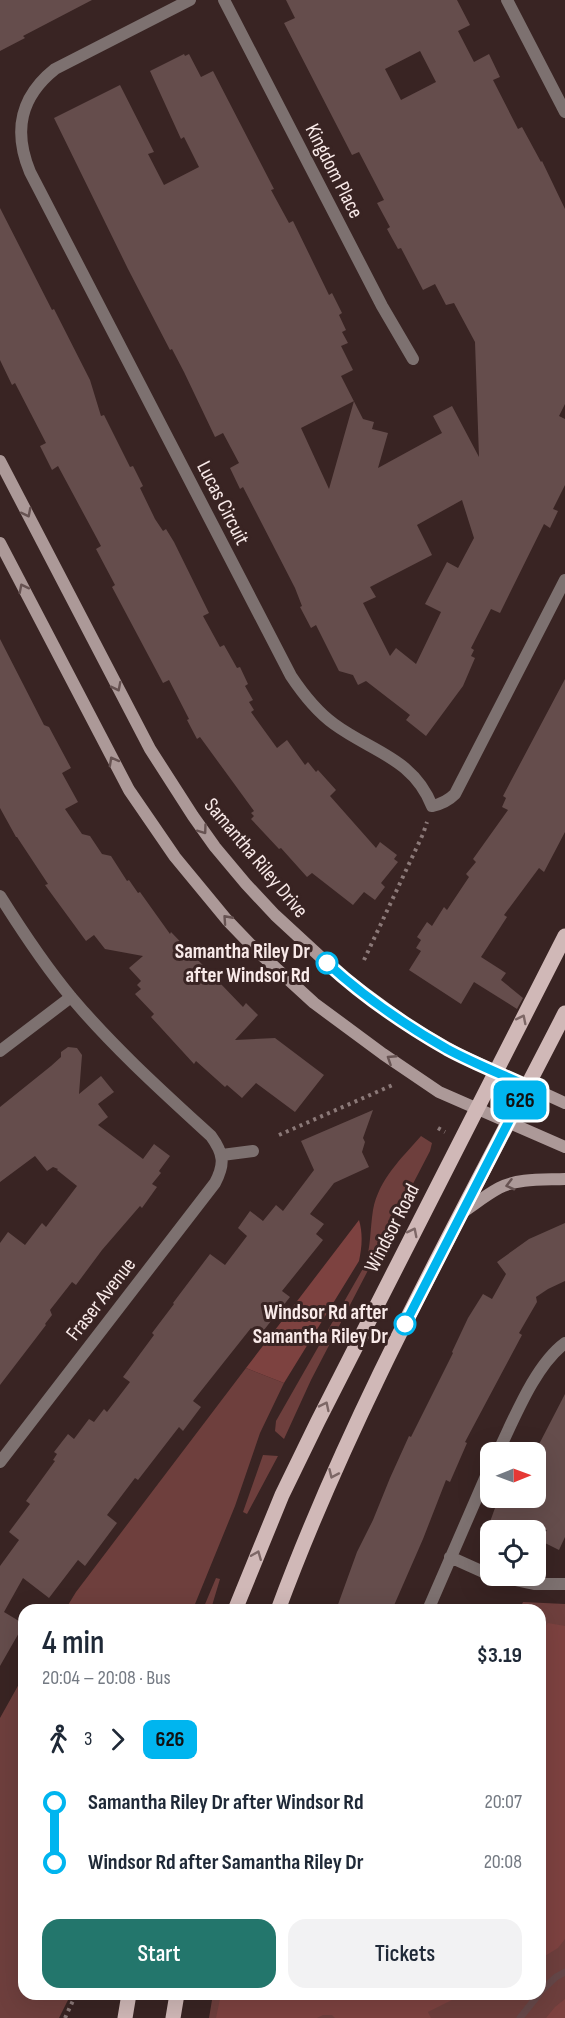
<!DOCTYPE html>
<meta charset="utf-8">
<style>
:root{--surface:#fff;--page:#f2f2f3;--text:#1f2937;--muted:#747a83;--accent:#23766c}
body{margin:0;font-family:"Sofia Sans Condensed",sans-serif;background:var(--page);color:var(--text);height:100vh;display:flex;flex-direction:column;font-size:22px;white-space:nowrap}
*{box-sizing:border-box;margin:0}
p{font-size:20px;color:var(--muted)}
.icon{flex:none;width:33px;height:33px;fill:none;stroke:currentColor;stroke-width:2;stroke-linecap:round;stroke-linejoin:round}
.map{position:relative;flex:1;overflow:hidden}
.panel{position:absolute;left:18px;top:1604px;width:528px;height:396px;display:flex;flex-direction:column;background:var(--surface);border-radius:18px;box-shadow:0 6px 24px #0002}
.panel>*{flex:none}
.badge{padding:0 12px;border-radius:9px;font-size:21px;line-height:39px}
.needle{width:39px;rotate:89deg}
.controls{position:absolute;left:480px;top:1442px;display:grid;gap:12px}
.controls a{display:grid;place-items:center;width:66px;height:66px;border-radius:12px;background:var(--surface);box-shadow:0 6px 24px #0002;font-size:30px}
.map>.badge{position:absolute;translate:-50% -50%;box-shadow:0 0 0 3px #fff}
.legs{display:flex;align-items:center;gap:9px;height:66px;padding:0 24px;font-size:20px}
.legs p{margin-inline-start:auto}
.overview{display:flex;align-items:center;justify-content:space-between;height:102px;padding:0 24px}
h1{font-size:33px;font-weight:600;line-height:45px}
.action{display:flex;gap:12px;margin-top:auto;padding:12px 24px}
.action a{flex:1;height:69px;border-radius:18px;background:var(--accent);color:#fff;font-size:24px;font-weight:600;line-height:69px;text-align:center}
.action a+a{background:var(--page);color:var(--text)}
ul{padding:0 24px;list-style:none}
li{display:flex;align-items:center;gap:21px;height:60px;font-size:22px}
li i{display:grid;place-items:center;width:9px;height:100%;margin:0 8px;background:currentColor}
li i::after{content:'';width:15px;height:15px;margin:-8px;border:4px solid;border-radius:50%;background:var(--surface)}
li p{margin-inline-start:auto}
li:first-child i{background:linear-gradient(#0000 50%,currentColor 0)}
li:last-child i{background:linear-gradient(currentColor 50%,#0000 0)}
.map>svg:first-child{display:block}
.green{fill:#6e3f3d}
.forest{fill:#7d4240}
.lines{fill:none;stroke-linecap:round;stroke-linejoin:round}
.stream{stroke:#654748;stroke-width:7}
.building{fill:#654d4c;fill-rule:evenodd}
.path{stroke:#8b7978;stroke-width:4;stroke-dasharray:3 4.5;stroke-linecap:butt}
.minor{stroke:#7d7170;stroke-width:12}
.secondary{stroke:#ac9998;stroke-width:12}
.primary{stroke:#d0b8b7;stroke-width:15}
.oneway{stroke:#675352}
.oneway2{stroke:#7d6766}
.line-1-casing{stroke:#fff;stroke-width:14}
.line-1{stroke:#00b5ef;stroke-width:9}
.stop-1-dot{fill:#fff;stroke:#00b5ef;stroke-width:3}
.labels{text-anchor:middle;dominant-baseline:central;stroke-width:6;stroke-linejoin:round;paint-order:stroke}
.street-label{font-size:21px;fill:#f9eae9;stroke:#392423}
.stop-label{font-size:21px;font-weight:bold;fill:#f9eae9;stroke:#392423;text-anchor:end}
</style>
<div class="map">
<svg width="565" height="2018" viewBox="0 0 565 2018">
<rect width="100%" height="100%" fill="#392423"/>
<path class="green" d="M421,1136L432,1143L430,1151L311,1380L284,1439L275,1431L276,1421L365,1265C371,1247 370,1229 373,1210C379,1179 401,1159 421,1136Z
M246,1368L284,1383L260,1433L235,1506L193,1609L65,1610L76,1592Z
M263,1455L278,1456L247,1514L243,1512Z
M216,1578L220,1579L211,1609H203Z
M523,1602L565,1604V2018H209L213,1994H540V1610L520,1609Z
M24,1675V1994H71L59,2018H0V1718Z"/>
<path class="forest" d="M359,1220C363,1234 362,1247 359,1261L284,1383L246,1368Z
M548,1623L565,1626V1939L558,1948L540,1959V1632Z
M221,1994H464L428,2012L431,2018H335L332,2015H323L317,2018H216Z
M565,1999V2018H546L555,2007Z"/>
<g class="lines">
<path class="stream" d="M540,1992L556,1977L565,1972
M520,2018L539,1994"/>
</g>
<path class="building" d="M0,0H92L23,36L25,38L0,51Z
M286,0H457L470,25L458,31L474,62L489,54L500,77L493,80L518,129L522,127L541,162L542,161L565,209V404L559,416L565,419V485L553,509L558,511L550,528L544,524L500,613L491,609L471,648L474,650L471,656L475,658L463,686L426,736L406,720L410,715L366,681L358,685L353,675L339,671L316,625L311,628L300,607L302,606L295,588L243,487L240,489L230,468L239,463L223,433L215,437L184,372L172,349L170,350L128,269L54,118L120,85L154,152L148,154L164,185L199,167L184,137L181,139L150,71L184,54L185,56L189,54L201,77L213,71L274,189L271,190L289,223L293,221L329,295L332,293L342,313L339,315L346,330L342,332L348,343L341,346L353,370L341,376L363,419L374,422L372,429L388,433L378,468L442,433L433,416L452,406L479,457L475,342L454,303L446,305L435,284L423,290L401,248L398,249L387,229L390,227L377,203L384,200L359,152L352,155L284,23L295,18ZM420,51L436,82L401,100L385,69ZM354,401L329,489L301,428ZM462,500L474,538L458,568L447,562L425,604L441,612L416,664L396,648L390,656L363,603L376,597L370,587L432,555L417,525Z
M0,208L52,310L54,309L90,380L101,416L104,415L130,467L133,466L143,486L140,488L155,519L163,531L166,529L174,542L209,613L203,616L220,647L224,645L237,668L240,667L248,684L245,686L253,700L249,702L254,710L251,712L277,748L287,740L305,765L308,762L316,772L318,770L336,790L330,796L376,848L380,842L397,855L394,859L398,862L381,883L385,887L375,900L364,892L353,905L312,873L307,877L281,848L279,849L251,819L254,816L251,813L254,811L200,737L197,739L187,720L189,719L169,680L163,683L112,587L115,585L96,549L101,546L58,466L52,470L40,446L46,443L15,383L12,385L0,360Z
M0,639L44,725L49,727L71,768L62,773L78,802L65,809L82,834L90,836L102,854L111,856L127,881L129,880L138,893L140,892L170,934L171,932L243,1007L246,1003L258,1015L235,1040L275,1038L324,1075L295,1112L256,1083L242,1098L227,1085L225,1087L196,1061L194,1064L151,1017L154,1014L135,994L141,989L137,985L141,981L129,968L143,956L105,949L94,935L86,941L45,885L48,884L17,837H16L0,808Z
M565,679V832L544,872L539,868L504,915L507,917L481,957L506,973L501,980L523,998L517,1009L474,982L461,1004L409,970L421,951L416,948L421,940L417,937L427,922L432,926L444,907L447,910L469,877L466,874L476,862L473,859L508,810L502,807L506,798L503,796Z
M68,1047L77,1048L82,1055L79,1094L101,1076L114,1092L98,1104L108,1117L98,1125L143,1159L154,1144L170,1156L159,1171L161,1173L152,1184L157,1187L142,1208L140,1206L102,1250L76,1285L72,1282L50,1310L52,1315L45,1324L46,1325L0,1385V1243L8,1232L25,1245L42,1223L46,1227L77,1186L57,1170L58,1169L53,1167L47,1171L35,1156L0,1182V1107L51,1066L61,1057V1052Z
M373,1110L363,1138L365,1142L362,1152L369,1167L334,1183L310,1214L324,1224L316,1234L323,1240L282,1291L290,1297L260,1335L251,1328L193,1401L201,1407L183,1431L179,1427L138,1480L135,1478L107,1515L117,1523L85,1566L78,1560L49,1598L23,1578L4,1612L24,1624L0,1666V1566L19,1540L9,1532L30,1504L26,1501L55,1461L53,1460L57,1454L54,1452L68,1434L74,1439L89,1419L94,1422L104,1409L107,1412L130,1382L123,1377L154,1335L152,1333L174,1304L173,1303L210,1254L225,1265L247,1236L238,1228L250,1211L263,1221L276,1205L283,1211L314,1170L301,1141Z
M565,1223V1281L548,1289L536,1297L537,1302L519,1333L522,1335L465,1442L467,1443L450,1482L446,1480L423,1539L392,1610H336L357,1552L373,1520L390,1478L409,1436L411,1437L453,1353L452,1352L468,1318L483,1294L492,1299L506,1274L497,1262L529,1239Z
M565,1394V1537L559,1550L541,1541L547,1530H487L499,1497H536L535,1452Z"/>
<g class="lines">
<path class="path" d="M364,960L423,834L427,822
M438,1128L445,1132
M279,1135L395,1084
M65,2018L76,1994"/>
<path class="minor" d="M190,0L55,69C20,97 13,131 30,172L291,676C303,694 316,711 334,724C372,752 413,758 432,806C442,804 448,801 455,794L565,580
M224,0L382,306L413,359
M507,0L565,112
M0,896C22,931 45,966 71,997C114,1048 163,1092 211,1136C224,1154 225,1164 215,1183L0,1462
M0,1051L71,997
M222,1155L253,1151
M498,1452C514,1419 535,1365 565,1343
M450,1557L490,1575
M491,1575L535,1584H565
M428,1610L490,1467"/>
<path class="secondary" d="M0,461L150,749L193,816L215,847L246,884L275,915L339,974L411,1027L458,1054L565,1103
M0,543L129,790L175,857L227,920L255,949L314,1003L383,1054L439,1092L565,1147
M463,1212C475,1204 486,1195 499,1188C518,1178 544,1180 565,1179"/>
<path class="primary" d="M235,1610L282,1495L318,1421L565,936
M278,1610C355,1402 465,1209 565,1013
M125,2018L129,1994
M173,2018L177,1994"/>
</g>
<defs><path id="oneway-chevron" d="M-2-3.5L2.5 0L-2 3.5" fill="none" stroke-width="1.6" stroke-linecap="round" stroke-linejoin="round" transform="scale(1.5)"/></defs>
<g class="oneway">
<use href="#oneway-chevron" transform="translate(27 513) rotate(63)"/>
<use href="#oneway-chevron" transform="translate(23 588) rotate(-117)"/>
<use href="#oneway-chevron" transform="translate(117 687) rotate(63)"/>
<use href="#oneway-chevron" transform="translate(113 761) rotate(-119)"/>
<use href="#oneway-chevron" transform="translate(203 830) rotate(54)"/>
<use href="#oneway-chevron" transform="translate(227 919) rotate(-132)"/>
<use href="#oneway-chevron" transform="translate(391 1059) rotate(-147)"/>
<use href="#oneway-chevron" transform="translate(510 1185) rotate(165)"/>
</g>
<g class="oneway2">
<use href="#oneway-chevron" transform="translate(522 1019) rotate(-63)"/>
<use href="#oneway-chevron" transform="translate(413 1232) rotate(-63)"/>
<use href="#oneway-chevron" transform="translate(325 1406) rotate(-64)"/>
<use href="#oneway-chevron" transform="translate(333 1474) rotate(114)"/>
<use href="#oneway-chevron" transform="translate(257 1555) rotate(-68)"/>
</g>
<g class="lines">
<g class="line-1-casing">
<path id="line-1" d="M327,963C363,996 405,1025 447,1049C473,1063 501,1074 527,1086L405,1324"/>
</g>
<use href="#line-1" class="line-1"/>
</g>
<g class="stop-1-dot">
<circle cx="327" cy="963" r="10"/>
<circle cx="405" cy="1324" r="10"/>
</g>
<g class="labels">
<g class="street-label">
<text transform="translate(334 171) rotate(63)">Kingdom Place</text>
<text transform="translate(223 503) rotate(63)">Lucas Circuit</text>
<text transform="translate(256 858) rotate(50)">Samantha Riley Drive</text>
<text transform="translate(392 1228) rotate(-63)">Windsor Road</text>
<text transform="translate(101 1299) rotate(-52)">Fraser Avenue</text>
</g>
<g class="stop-label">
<text x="310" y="951">Samantha Riley Dr<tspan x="310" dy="24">after Windsor Rd</tspan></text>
<text x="388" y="1312">Windsor Rd after<tspan x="388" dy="24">Samantha Riley Dr</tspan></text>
</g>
</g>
</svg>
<div class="controls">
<a><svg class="needle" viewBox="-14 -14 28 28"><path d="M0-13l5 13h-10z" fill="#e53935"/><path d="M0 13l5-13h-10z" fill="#747a83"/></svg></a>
<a><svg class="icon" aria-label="locate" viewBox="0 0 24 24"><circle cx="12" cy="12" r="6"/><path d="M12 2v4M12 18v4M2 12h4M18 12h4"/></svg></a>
</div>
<b class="badge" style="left:520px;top:1100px;background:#00b5ef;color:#111">626</b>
<section class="panel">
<div class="overview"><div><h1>4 min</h1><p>20:04 – 20:08 · Bus</p></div><b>$3.19</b></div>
<div class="legs"><svg class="icon" aria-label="walk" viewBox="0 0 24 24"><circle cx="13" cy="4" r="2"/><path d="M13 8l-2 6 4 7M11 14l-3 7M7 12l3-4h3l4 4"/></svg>3<svg class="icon" aria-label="forward" viewBox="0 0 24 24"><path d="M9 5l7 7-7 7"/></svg><b class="badge" style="background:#00b5ef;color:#111">626</b></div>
<ul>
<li><i style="color:#00b5ef"></i><b>Samantha Riley Dr after Windsor Rd</b><p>20:07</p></li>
<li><i style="color:#00b5ef"></i><b>Windsor Rd after Samantha Riley Dr</b><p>20:08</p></li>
</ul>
<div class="action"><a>Start</a><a>Tickets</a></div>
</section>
</div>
